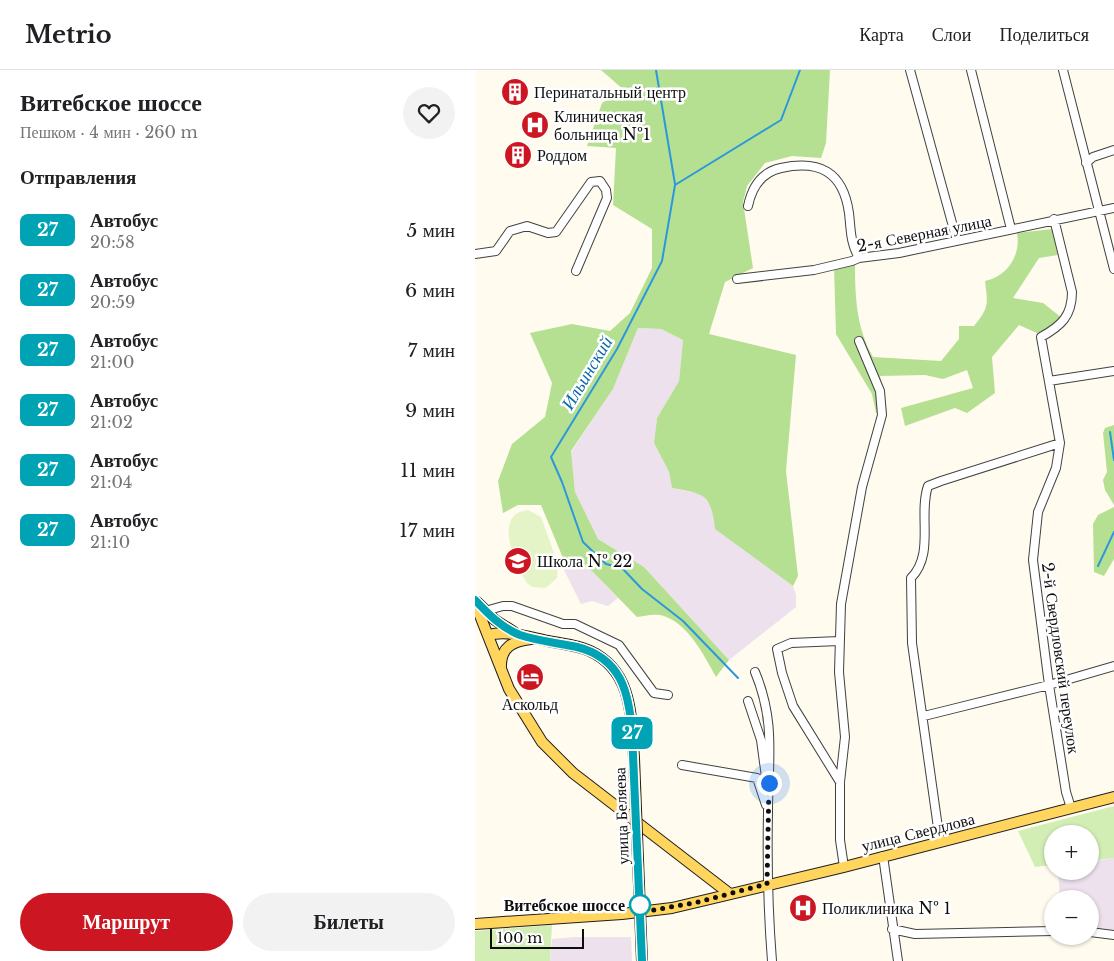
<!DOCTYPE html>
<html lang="ru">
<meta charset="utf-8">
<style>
:root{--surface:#fff;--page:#f2f2f2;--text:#202124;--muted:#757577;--line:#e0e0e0;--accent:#cc1722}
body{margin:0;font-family:"Libre Baskerville",serif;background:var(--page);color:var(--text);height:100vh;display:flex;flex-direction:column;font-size:19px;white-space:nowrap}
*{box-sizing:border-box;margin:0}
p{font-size:16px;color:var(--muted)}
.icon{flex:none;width:28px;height:28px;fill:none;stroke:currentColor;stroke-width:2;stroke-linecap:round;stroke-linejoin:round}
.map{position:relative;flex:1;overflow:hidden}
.drawer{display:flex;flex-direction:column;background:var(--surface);width:475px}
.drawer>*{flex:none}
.badge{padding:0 10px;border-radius:8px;font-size:18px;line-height:32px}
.fabs{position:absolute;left:569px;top:755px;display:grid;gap:10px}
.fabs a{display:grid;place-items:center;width:55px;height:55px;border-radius:50%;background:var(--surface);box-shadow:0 1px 4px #0004;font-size:25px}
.scale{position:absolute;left:15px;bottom:12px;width:94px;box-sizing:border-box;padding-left:5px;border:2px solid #0e0e0e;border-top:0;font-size:14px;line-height:18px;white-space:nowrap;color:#0e0e0e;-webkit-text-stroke:4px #fff;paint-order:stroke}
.you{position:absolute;width:25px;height:25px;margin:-12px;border:4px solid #fff;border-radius:50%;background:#1a73e8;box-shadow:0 0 0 8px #1a73e833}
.map>.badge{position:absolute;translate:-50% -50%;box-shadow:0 0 0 2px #fff}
h2{padding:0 20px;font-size:19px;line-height:45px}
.round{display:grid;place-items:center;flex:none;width:52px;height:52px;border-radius:26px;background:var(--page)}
.summary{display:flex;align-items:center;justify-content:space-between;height:85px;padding:0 20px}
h1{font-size:24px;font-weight:700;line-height:38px}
.primary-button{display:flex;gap:10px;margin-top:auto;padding:10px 20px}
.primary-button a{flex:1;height:58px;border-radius:30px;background:var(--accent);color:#fff;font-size:20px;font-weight:700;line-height:58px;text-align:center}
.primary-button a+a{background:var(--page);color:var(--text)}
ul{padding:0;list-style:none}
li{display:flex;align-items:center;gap:15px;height:60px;padding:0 20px}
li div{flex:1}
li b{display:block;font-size:19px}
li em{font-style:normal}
li .badge{min-width:55px;font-weight:700;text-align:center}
header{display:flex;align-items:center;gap:30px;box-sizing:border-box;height:70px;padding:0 25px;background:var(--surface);border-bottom:1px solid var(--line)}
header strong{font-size:24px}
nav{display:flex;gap:28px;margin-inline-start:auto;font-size:18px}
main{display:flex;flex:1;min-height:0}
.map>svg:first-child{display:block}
.industrial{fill:#ece1ed}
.green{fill:#d3eeb4}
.forest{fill:#b6e091}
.pitch{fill:#e5f4c6}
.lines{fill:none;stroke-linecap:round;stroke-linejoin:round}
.stream{stroke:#2c98db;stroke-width:2}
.minor-casing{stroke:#414141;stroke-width:10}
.major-casing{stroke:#1f1f1f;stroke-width:12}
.minor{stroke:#fff;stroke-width:8}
.major{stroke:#ffd55e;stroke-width:10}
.major-bridge-casing{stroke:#1f1f1f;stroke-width:12;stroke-linecap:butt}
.major-bridge{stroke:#ffd55e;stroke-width:10}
.line-casing{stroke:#fff;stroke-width:11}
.line{stroke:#00a3b4;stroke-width:8}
.walk{stroke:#0e0e0e;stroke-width:5;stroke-dasharray:0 9}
.stop-dot{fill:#fff;stroke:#00a3b4;stroke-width:2.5}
.labels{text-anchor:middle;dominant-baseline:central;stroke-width:5;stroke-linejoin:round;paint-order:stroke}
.poi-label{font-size:16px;fill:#0e0e0e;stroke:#fff;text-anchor:start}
.street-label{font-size:16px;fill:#0e0e0e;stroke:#fff}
.stop-label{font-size:16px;font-weight:bold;fill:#0e0e0e;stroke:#fff;text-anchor:end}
.water-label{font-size:18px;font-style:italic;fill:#0a68ad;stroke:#fff}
</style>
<header>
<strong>Metrio</strong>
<nav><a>Карта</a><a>Слои</a><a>Поделиться</a></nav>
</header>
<main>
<section class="drawer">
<div class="summary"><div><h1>Витебское шоссе</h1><p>Пешком · 4 мин · 260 m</p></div><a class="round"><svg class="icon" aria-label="heart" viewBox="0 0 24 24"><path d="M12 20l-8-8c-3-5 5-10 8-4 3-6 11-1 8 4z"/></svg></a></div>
<h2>Отправления</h2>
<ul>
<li><span class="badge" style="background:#00a3b4;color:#fff">27</span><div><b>Автобус</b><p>20:58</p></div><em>5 мин</em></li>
<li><span class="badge" style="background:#00a3b4;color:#fff">27</span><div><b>Автобус</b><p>20:59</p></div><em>6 мин</em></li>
<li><span class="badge" style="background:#00a3b4;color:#fff">27</span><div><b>Автобус</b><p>21:00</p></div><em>7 мин</em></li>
<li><span class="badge" style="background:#00a3b4;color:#fff">27</span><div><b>Автобус</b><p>21:02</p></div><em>9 мин</em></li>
<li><span class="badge" style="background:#00a3b4;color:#fff">27</span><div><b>Автобус</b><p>21:04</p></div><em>11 мин</em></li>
<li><span class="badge" style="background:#00a3b4;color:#fff">27</span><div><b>Автобус</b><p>21:10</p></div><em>17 мин</em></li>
</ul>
<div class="primary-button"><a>Маршрут</a><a>Билеты</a></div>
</section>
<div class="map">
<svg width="639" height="891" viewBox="0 0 639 891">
<rect width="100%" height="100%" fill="#fffbee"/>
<path class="industrial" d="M163,258L186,259L208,270L204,311L182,348L179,373L194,402L197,418L226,424L238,437L241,459L318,516L321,525V537L254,590L169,497L123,469L100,423L96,382L138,319Z
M88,488L117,501L143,528L133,536L117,531L106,534L86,494Z
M639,788V863L615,861V829H585L583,801H615V792Z
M100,867H156L157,891H75L77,869Z"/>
<path class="green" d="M639,736V788L615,791V764H578L577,795L560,797L543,761Z
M77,855L75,891H0V861Z"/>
<path class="forest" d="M126,0H355L351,73L346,88L317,86L290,93L272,116L268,132L278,198L250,212L234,264L321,285L311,401L323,506L318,516L240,459C236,423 229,424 197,418L194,402L179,373L182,348L204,311L208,270L186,259L163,258L138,319L96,381L100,422L123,469L169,497L254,590L241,607C229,585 214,555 189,546C182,543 169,546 162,547L117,501L88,488L66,435H43L28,443L23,411L37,374L70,347L77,313L55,263L97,254L135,261L155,243L177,198V159L138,135L141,78L112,76L127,33L149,20Z
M577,159L583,185L564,188L538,228L568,233L587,248L576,258L562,263L544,255L517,287L520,323L492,343L480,338L430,356L426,338L498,318L492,300L468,309L450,305L405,306L412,342L401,343L397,324L361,264L359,197L380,192C380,226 381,257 398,287L466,291L484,269V256H499C514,238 513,234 510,211C533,206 546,185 542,163Z
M639,355V435L630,420L628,410L632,402L628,363L630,358Z
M639,437V489L629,506L619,502L618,454L623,445Z"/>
<path class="pitch" d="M53,440L66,447L83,494L82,508L71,518L57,517L51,512C40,492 17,444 53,440Z"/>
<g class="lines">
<path class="stream" d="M181,0L200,114
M635,362L639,390
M623,496L639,462
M263,608L208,551L167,519L147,498L131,494L108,472L87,412L76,387L142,279L187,191L200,115L306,50L325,0"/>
<g class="minor-casing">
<path id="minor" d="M435,0L482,171
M496,0L536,159
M588,0L639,199
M611,93L618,87L639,80
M273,136C277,117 287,102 306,98C344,90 368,101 374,143C376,160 375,172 384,188
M579,149L597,222C597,246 586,256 566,267L585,373L581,398L563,442L558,490L574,615L591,722L596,738
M0,184L21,181L35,161L52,156L73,163L81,162L116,112L125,111L131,120L132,128L101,201
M262,209L339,200L377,191L384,188L424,183L639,138
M574,311L639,301
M10,541L28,536H37L88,554H100L144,575L179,623L193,625
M364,571L316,573L302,579L307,603L318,636L365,712
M280,602C301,652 293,690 293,742C292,792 293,841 297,891
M273,631L286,670L291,707
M449,646L574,615L639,596
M207,695L282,708L291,735
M465,772L437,573L436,508C460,484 443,445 453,416L466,411L585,373
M408,786L423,891
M369,797L365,770V712L370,667L364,602L366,534L387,417L407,345L405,321L384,271
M417,859L440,864L578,861
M615,862L639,865"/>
</g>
<g class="major-casing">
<path id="major" d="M2,532L20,550L39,562
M0,533L34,619L67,672L98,703L255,824
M13,565C33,560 53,567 73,571C87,574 102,575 115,581C158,601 156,647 159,688
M26,598C25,577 38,571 56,569
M0,854L147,844L197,838L369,797L639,727"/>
</g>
<use href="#minor" class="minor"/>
<use href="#major" class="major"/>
<g class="major-bridge-casing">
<path id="major-bridge" d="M159,688L167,891"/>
</g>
<use href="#major-bridge" class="major-bridge"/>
</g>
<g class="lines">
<g class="line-casing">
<path id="line" d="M0,530C13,544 27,558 45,565C63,571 83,573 102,577C146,588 154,622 157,662L167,891"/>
</g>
<use href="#line" class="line"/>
<path class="walk" d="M165,835L161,843L219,833L292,814L294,713"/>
</g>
<defs>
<g id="building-disc" transform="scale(1.4375)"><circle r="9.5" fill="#cc1722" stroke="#fff"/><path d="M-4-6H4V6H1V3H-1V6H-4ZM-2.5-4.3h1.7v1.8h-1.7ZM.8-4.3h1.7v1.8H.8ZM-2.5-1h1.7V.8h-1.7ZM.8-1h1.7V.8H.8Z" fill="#fff"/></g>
<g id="hospital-disc" transform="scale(1.4375)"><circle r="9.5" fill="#cc1722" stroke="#fff"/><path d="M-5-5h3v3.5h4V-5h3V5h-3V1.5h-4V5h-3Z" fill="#fff"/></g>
<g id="school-disc" transform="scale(1.4375)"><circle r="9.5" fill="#cc1722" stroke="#fff"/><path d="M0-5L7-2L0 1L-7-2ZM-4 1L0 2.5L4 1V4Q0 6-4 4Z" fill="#fff"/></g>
<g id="hotel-disc" transform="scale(1.4375)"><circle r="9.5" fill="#cc1722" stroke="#fff"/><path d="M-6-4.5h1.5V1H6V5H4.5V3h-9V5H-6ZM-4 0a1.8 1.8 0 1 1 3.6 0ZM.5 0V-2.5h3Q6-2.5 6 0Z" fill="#fff"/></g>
</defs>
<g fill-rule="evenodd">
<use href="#building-disc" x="40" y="22"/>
<use href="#hospital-disc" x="60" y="55"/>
<use href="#building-disc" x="43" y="85"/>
<use href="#school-disc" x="43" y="491"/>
<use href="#hotel-disc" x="55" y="607"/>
<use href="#hospital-disc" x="328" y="838"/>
</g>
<circle class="stop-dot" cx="165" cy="835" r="10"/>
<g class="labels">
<g class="poi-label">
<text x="59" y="22">Перинатальный центр</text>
<text x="79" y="46">Клиническая<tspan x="79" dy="18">больница №1</tspan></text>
<text x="62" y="85">Роддом</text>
<text x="62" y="491">Школа № 22</text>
<text x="55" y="634" text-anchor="middle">Аскольд</text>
<text x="347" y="838">Поликлиника № 1</text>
</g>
<g class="street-label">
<text transform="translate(449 163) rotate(-11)">2-я Северная улица</text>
<text transform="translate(586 588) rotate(82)">2-й Свердловский переулок</text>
<text transform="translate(146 746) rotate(-92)">улица Беляева</text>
<text transform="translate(443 762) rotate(-14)">улица Свердлова</text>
</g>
<g class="stop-label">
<text x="150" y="835">Витебское шоссе</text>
</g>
<g class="water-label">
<text transform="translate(112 303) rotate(-59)">Ильинский</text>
</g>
</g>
</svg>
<div class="fabs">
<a>+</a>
<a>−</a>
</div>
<div class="scale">100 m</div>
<div class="you" style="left:294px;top:713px"></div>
<b class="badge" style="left:157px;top:663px;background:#00a3b4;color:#fff">27</b>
</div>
</main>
